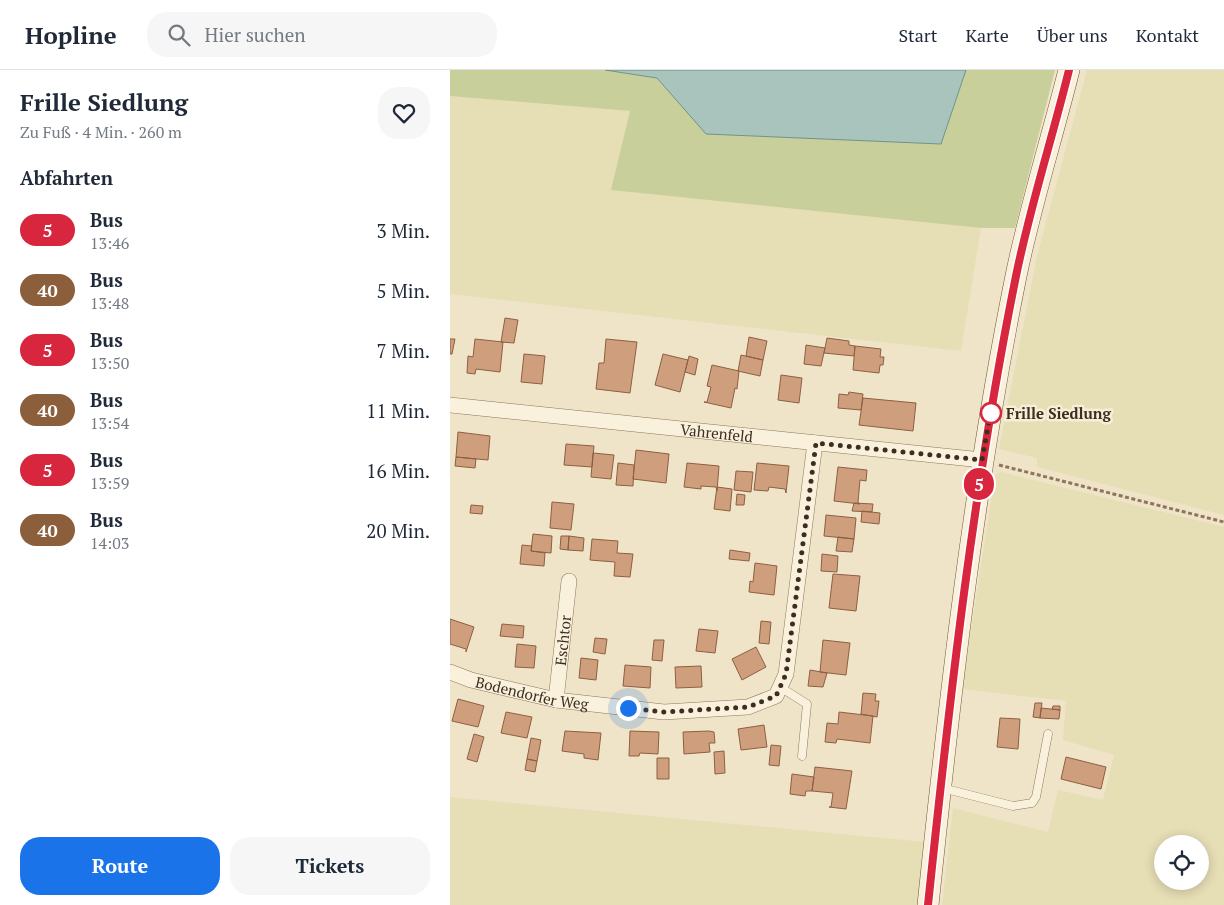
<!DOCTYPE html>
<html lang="de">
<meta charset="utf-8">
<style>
:root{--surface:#fff;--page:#f6f6f7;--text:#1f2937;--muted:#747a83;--line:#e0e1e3;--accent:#1a73e8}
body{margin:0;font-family:"PT Serif",serif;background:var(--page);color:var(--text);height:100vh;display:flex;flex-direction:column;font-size:19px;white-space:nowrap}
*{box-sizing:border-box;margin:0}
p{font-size:16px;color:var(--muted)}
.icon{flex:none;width:28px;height:28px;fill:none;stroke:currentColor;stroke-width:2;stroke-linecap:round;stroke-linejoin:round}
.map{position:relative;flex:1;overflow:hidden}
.sheet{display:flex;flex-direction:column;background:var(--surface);width:450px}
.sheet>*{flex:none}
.badge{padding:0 10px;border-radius:16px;font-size:18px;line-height:32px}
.tools{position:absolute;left:704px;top:765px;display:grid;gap:10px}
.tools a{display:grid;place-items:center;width:55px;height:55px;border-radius:50%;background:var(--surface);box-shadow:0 2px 12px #0003;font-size:25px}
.you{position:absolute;width:25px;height:25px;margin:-12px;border:4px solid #fff;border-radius:50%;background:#1a73e8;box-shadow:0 0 0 8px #1a73e833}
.map>.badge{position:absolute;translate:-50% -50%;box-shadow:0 0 0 2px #fff}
h2{padding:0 20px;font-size:19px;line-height:45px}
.round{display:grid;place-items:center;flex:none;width:52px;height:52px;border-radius:20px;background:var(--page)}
.headline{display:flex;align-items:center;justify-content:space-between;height:85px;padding:0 20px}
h1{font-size:24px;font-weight:700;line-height:38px}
.cta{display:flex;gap:10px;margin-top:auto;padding:10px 20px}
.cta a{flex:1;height:58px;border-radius:20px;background:var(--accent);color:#fff;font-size:20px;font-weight:700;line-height:58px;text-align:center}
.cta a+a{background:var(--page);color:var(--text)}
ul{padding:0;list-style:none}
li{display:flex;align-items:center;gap:15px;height:60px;padding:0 20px}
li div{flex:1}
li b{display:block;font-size:19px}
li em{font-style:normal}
li .badge{min-width:55px;font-weight:700;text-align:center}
header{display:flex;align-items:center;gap:30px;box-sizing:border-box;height:70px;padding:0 25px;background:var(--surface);border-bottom:1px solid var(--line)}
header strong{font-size:24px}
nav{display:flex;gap:28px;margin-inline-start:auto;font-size:18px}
.search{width:350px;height:45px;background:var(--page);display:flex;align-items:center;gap:12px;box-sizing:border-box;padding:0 18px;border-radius:20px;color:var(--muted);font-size:19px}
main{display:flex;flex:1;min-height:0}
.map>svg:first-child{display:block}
.farmland{fill:#e6deb5;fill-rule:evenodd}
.green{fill:#c9cf9b}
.water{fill:#a9c4bc;stroke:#6f938a}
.building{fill:#cf9f7d;stroke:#8d5f41}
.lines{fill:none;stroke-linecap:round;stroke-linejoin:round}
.lane-casing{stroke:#8d765c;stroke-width:9}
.street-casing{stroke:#8d765c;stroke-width:16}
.secondary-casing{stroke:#6f573f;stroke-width:22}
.path{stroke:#8d765c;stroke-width:3;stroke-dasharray:4 2.5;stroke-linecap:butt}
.lane{stroke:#faf1dc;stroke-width:8}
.street{stroke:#faf1dc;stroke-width:15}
.secondary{stroke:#faf1dc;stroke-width:21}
.line-casing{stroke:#fff;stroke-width:11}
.line{stroke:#d7263d;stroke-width:8}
.walk{stroke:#3d2e20;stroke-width:5;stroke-dasharray:0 9}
.stop-dot{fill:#fff;stroke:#d7263d;stroke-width:2.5}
.labels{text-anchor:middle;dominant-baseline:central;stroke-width:5;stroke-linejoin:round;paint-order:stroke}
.stop-label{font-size:15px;font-weight:bold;fill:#3d2e20;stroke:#f7eed8;text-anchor:start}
.street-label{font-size:15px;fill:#3d2e20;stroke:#f7eed8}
</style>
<header>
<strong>Hopline</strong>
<div class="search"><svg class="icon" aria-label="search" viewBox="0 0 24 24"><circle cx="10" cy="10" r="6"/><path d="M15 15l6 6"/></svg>Hier suchen</div>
<nav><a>Start</a><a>Karte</a><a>Über uns</a><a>Kontakt</a></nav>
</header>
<main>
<section class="sheet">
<div class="headline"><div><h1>Frille Siedlung</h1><p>Zu Fuß · 4 Min. · 260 m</p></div><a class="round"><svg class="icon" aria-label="heart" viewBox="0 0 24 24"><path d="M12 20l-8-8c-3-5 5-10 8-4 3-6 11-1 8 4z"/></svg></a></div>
<h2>Abfahrten</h2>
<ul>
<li><span class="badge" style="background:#d7263d;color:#fff">5</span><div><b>Bus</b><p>13:46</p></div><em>3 Min.</em></li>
<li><span class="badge" style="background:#8b5e3c;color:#fff">40</span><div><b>Bus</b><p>13:48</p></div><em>5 Min.</em></li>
<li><span class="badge" style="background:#d7263d;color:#fff">5</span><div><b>Bus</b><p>13:50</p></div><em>7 Min.</em></li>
<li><span class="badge" style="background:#8b5e3c;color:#fff">40</span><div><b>Bus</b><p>13:54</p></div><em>11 Min.</em></li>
<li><span class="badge" style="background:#d7263d;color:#fff">5</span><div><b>Bus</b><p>13:59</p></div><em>16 Min.</em></li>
<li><span class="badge" style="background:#8b5e3c;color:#fff">40</span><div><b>Bus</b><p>14:03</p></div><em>20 Min.</em></li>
</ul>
<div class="cta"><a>Route</a><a>Tickets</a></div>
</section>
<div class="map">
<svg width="774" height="835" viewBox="0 0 774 835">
<rect width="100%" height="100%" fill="#f0e4c8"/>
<path class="farmland" d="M637,0H774V445L587,397V388L549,379L587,186Z
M0,26L180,41L162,120L531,158L511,281L0,224Z
M551,402L774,457V835H492L503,738L598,762L608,720L653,730L664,685L613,670L616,631L512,619L545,405ZM712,774H750V811H712Z
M0,727L475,772L468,835H0Z"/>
<path class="green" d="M0,0H155L207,8L257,64L491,74L516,0H605L565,158H531L161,120L180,41L0,26Z"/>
<path class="water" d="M155,0H516L491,74L256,64L207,8Z"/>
<path class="building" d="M55,248L68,250L64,273L51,272Z
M299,267L317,271L313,290L296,286Z
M377,268L399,271V275L405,276L404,286L374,283Z
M0,269H5L2,284H0Z
M25,269L53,272L50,302L26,299L25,304L17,303L18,286L23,287Z
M156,269L187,272L180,323L146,319L149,293H154Z
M356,275L375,278L371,296L354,294Z
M405,276L431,279L430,287H434L433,295H430L429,303L403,300Z
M74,284L95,286L92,314L71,312Z
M213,284L238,290L230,322L205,315Z
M291,285L313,290L310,306L288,301Z
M239,286L248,289L245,305L235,302Z
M262,295L289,301L287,319L285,318L281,338L254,332H257L261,317L257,316Z
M331,305L352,308L349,333L328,330Z
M399,322L413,324L411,340L388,338L389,324L398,325Z
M413,328L466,333L463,361L409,355Z
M8,362L40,366L38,390L6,387Z
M116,374L144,376L142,397L114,395Z
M186,380L219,384L216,413L183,409Z
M143,383L164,385L161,409L141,407Z
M6,387L26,389L25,398L5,396Z
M168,393L184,395L183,416L166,415Z
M237,393L269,396L267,421L266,417L251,416V419L234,417Z
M307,393L339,396L336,423L335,419L319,417L318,421L304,420Z
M388,397L417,400L416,411L410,410L408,432L410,434L384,431Z
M286,401L303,402L301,422L284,420Z
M267,417L282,419L280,441L264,439Z
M287,424L295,425L294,435H286Z
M102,432L124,434L121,460L100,458Z
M404,433L423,434L422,442L402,441Z
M21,435L33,436L32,444L20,443Z
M412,441L430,443L429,454L411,452Z
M376,445L406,448L404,469L374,466Z
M83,464L102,466L101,483L81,481Z
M111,466H119L118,480L110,479Z
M119,466L134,468L133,481L118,480Z
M388,467L404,469L402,482L386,481Z
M142,469L168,471L167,483L183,484L180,507L164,506L165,492L140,490Z
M72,475L82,476L81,481L95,483L94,496L70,494Z
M280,480L300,483L299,491L279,489Z
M372,484L388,486L387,502L371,501Z
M305,493L327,496L324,525L299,522L300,511L303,512Z
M383,504L410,506L406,541L379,538Z
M0,549L24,557L16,582V579L0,574Z
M311,551L321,552L319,574L309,573Z
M52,554L74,556L73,568L50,566Z
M249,559L268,561L265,583L246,581Z
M145,568L157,569L155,584L143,582Z
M204,570H214L212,591L202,590Z
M373,570L400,573L396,605L370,602Z
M67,574L86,576L84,598L65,597Z
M306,577L316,597L292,610L282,589Z
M131,588L148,590L146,610L129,608Z
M175,595L201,597L200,618L173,616Z
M251,596L252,617L226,618L225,597Z
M360,600L377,603L373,617L358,616Z
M413,623L426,624L425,631H429L427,647L411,644Z
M8,629L34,636L28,657L2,651Z
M585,633H592L590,648L583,647Z
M603,636H610V640L602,639Z
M591,638L610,640L609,649L590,648Z
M56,642L82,647L77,668L51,663Z
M389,642L423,646L420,673L387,669L386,673L375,672L377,653L388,654Z
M550,648L570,649L568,679L547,677Z
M314,655L317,677L291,680L288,659Z
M115,661L151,663L148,690L134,688V684L112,681Z
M180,661L209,662L208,684L190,683L189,686H179Z
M259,661L264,662L265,673H259L260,682L234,684L233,662Z
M24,664L34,667L27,692L17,689Z
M81,668L91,670L87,691L77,689Z
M321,675L331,676L329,696L319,695Z
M274,681L275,703L265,704L264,682Z
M616,687L656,697L651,719L611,709Z
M207,688H219V709H207Z
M77,689L87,691L85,702L75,700Z
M365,697L402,701L396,739L379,737H381L383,723L362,721Z
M342,704L364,707L362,721H356L355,726L340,724Z"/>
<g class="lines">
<g class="lane-casing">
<path id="lane" d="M330,617L357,634L352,686
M492,718L563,736L582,733L586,727L598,664"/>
</g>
<g class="street-casing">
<g id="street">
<path id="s1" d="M0,335L532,390"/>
<path id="s2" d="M0,602L21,610L106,630L214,642L298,637L326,626L336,604L365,373"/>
<path id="s3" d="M106,630L119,511"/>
</g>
</g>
<g class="secondary-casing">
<path id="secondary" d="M478,835C500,624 524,414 566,206C580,137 602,68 619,0"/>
</g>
<path class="path" d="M549,395L774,452"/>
<use href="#lane" class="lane"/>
<use href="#street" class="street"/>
<use href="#secondary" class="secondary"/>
</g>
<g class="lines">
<g class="line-casing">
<path id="line" d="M478,835C500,624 524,414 566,206C580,137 602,69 619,0"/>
</g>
<use href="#line" class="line"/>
<path class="walk" d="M178,638L214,642L298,637L326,626L336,604L366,373L532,390L542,335L541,343"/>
</g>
<circle class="stop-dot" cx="541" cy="343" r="10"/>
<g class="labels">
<g class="stop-label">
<text x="556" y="343">Frille Siedlung</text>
</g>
<g class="street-label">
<text stroke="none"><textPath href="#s1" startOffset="268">Vahrenfeld</textPath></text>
<text stroke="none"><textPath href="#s3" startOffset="60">Eschtor</textPath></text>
<text stroke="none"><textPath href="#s2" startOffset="85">Bodendorfer Weg</textPath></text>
</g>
</g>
</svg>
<div class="tools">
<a><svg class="icon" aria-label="locate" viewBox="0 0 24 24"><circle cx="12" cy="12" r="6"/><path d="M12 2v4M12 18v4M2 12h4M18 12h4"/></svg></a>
</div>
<div class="you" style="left:178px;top:638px"></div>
<b class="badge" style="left:529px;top:414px;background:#d7263d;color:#fff">5</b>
</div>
</main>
